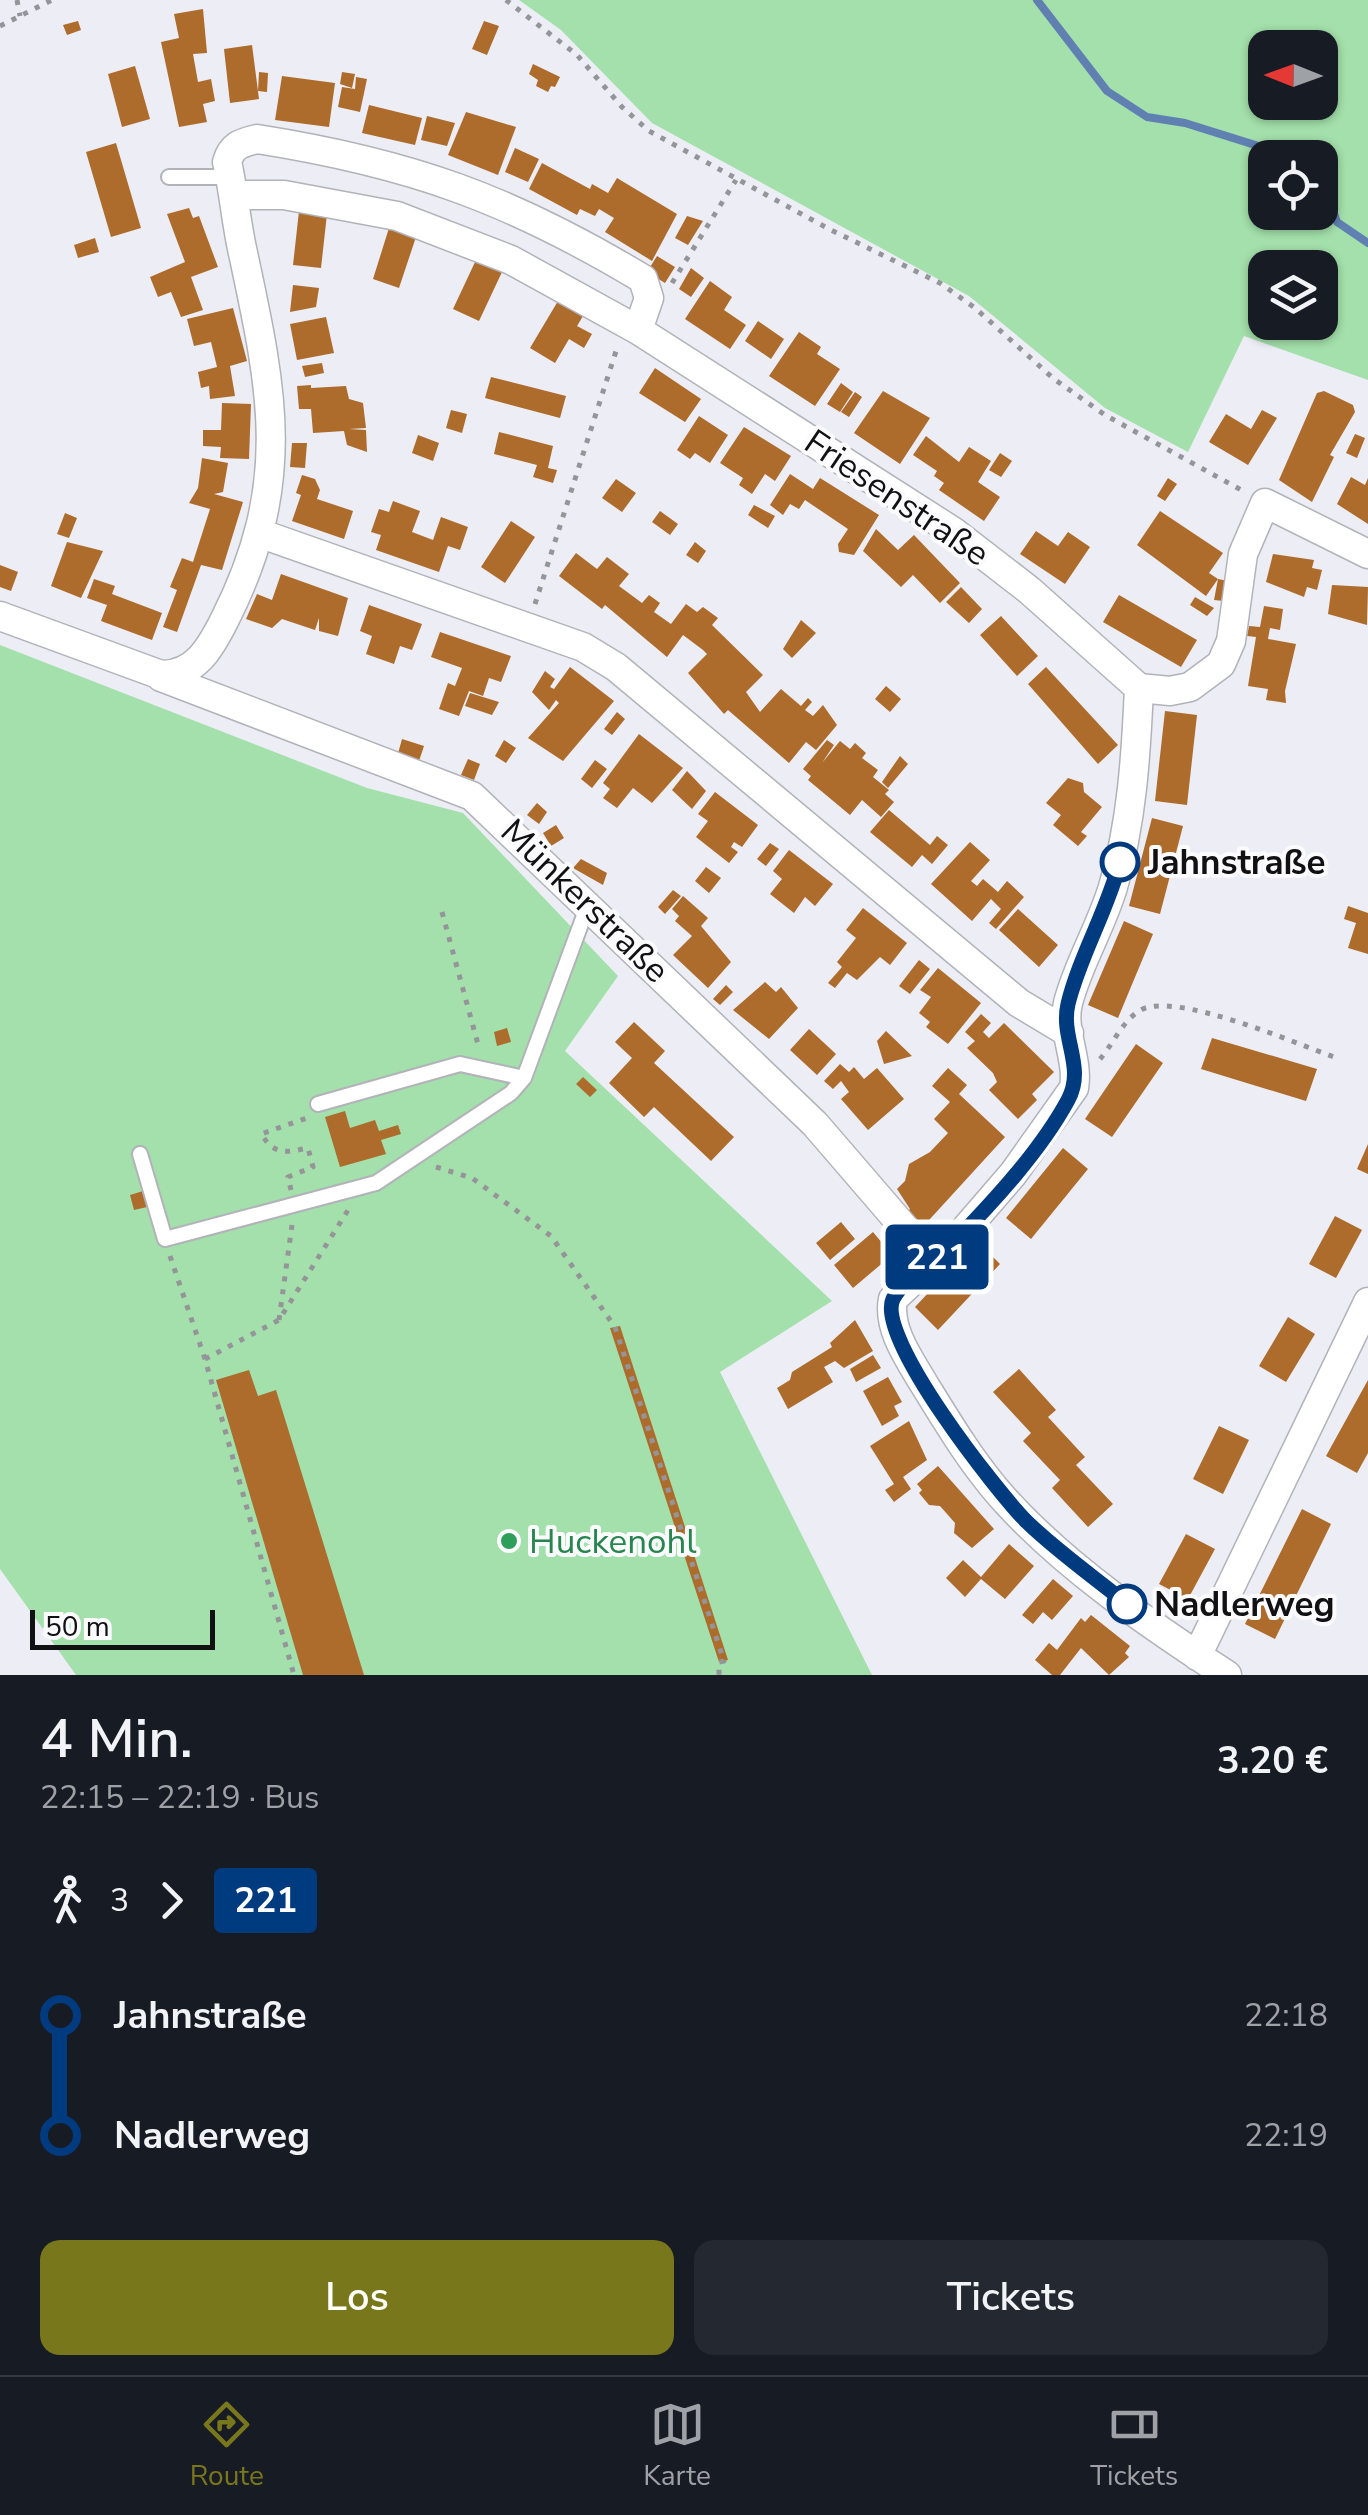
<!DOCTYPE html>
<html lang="de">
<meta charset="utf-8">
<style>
:root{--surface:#171b24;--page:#242831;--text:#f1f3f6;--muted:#9ea1a6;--line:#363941;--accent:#79771c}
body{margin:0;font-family:"Nunito Sans",sans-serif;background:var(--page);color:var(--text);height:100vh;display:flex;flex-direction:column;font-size:38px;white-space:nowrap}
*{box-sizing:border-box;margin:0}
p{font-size:32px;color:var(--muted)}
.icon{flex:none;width:55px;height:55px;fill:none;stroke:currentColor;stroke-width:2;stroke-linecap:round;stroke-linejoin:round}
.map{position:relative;height:1675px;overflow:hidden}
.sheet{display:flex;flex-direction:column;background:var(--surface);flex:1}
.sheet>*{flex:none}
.badge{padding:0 20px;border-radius:8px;font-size:35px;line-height:65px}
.needle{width:65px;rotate:271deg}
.tools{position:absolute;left:1248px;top:30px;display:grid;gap:20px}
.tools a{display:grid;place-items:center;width:90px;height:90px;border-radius:20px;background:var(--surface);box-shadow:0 2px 8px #0004;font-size:50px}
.scale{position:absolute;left:30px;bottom:25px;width:185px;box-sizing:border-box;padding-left:10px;border:5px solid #111113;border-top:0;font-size:28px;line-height:35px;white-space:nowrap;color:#111113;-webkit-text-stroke:8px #fbfbfe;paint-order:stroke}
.map>.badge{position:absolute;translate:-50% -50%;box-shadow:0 0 0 5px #fff}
.legs{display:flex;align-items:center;gap:15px;height:110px;padding:0 40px;font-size:32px}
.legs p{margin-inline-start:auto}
.overview{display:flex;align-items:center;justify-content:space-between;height:170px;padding:0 40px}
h1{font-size:55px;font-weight:600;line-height:75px}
.primary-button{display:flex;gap:20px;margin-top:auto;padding:20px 40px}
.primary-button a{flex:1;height:115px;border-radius:20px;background:var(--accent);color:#fff;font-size:40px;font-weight:600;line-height:115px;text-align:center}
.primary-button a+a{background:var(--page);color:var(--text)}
ul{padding:0 40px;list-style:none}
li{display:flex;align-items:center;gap:35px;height:120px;font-size:38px}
li i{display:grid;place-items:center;width:15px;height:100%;margin:0 12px;background:currentColor}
li i::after{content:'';width:25px;height:25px;margin:-12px;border:8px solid;border-radius:50%;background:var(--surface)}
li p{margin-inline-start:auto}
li:first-child i{background:linear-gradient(#0000 50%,currentColor 0)}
li:last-child i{background:linear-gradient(currentColor 50%,#0000 0)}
.menu{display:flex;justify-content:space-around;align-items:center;height:140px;border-top:2px solid var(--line);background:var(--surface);font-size:28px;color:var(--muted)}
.menu a{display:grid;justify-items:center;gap:5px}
.menu .active{color:var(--accent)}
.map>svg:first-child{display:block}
.green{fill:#a3e0ab;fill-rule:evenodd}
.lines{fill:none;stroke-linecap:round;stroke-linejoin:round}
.stream{stroke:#6080b2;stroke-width:8}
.building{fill:#ad6b2c}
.service-casing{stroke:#b2b2b9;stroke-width:18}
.minor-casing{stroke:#b2b2b9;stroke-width:31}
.path{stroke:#949499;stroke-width:5;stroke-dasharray:5 8;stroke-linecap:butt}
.service{stroke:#fff;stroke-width:14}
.minor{stroke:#fff;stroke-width:28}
.line-1-casing{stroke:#fff;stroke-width:22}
.line-1{stroke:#003b80;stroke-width:15}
.stop-1-dot{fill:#fff;stroke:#003b80;stroke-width:5}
.leisure-dot{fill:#2e9e5b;stroke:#fbfbfe;stroke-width:4}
.labels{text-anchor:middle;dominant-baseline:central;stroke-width:8;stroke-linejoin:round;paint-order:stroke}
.street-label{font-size:35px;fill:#111113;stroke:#fbfbfe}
.stop-label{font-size:35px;font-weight:bold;fill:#111113;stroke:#fbfbfe;text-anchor:start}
.leisure-label{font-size:35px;fill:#27864d;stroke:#fbfbfe;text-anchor:start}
</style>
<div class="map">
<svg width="1368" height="1675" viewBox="0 0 1368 1675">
<rect width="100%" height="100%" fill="#ededf5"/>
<path class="green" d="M519,0H1368V380L1244,336L1188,452L1105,408L969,296L652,123L561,30ZM1265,48H1320V102H1265ZM1265,158H1320V212H1265ZM1265,268H1320V322H1265Z
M0,645L367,788L463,813L618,976L565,1051L832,1301L720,1372L872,1675H76L0,1569Z"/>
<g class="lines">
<path class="stream" d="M1037,0L1107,91L1147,117L1185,123L1297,158
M1320,174L1337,222L1368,243"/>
</g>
<path class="building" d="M203,9L207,53L193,54L198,82L211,79L215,101L203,104L207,122L179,127L161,42L179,38L174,14Z
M78,21L81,30L67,35L63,25Z
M484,21L499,26L487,55L472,49Z
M252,45L259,99L230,103L224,49Z
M533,64L560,77L555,87L551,86L548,92L536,86L538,80L529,74Z
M135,66L150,119L122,127L108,74Z
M259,72L268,73L267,92L258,91Z
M342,72L355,74L352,88L340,84Z
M282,76L335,83L329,127L275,120Z
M356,77L367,79L360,112L338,107L342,87L355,89Z
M369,105L422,118L415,145L362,133Z
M466,112L516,127L498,175L448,155Z
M427,116L455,123L447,146L421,140Z
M116,143L141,228L111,237L86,152Z
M515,148L539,159L528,182L505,172Z
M542,163L590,189L592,184L608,193L617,178L677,214L652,261L605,232L614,218L599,209L595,216L580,209L577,215L529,189Z
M189,208L193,218L199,216L218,267L191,277L203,310L181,317L171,292L158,297L150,277L185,262L167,214Z
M299,211L327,214L321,268L293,265Z
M687,216L703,221L688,245L675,238Z
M389,228L416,237L399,288L373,279Z
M95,238L99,252L78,258L74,245Z
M657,256L675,267L665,283L647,272Z
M476,260L502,272L479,321L453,309Z
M691,268L704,278L691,297L679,289Z
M710,281L732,297L724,310L746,325L730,349L685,319Z
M293,285L319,288L316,307L290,312Z
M558,301L583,316L577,326L592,334L584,348L569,339L555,363L530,348Z
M233,308L247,361L230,366L235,396L210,399L209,386L201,388L198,372L217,367L211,342L194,346L187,319Z
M326,317L334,353L297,360L290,324Z
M758,321L784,339L771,359L745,341Z
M799,332L821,347L817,354L840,369L815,406L769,376Z
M322,363L324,373L305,377L302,366Z
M655,368L701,399L685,422L639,393Z
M491,377L566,396L560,418L485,398Z
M841,383L853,392L840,412L827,404Z
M311,385V388L346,386L349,399L363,403L366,428L349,429L366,430L367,452L347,445L344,431L313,433L311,409H299L297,386Z
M883,391L930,418L900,464L854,433Z
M1324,391L1353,405L1355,412L1330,455L1334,457L1312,502L1279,480L1317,393Z
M855,392L862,397L849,417L841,412Z
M222,403L251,404L249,459L220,458L221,447L203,446V430H221Z
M451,410L467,414L462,433L446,428Z
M1262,410L1277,418L1248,465L1209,442L1226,414L1251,429Z
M699,416L728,435L710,463L695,453L690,459L677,450Z
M744,427L791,456L775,481L765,474L752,494L739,485L743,478L720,463Z
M499,432L553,446L548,468L557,470L553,483L533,477L537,465L494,454Z
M1355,434L1365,438L1357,458L1346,453Z
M418,435L439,443L433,461L412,453Z
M926,436L959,462L969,447L991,461L978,482L1000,497L984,521L939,490L944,483L934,476L937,471L913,455Z
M292,443H307L305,468L290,467Z
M1000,453L1012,461L1001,477L989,470Z
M202,458L228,463L223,492L214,494L243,502L222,570L201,565L177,632L163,627L177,590L170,587L182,558L193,562L210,509L189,503L198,488Z
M790,474L813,489L820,478L879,515L854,555L839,552L838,544L848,529L805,500L799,509L790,504L783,515L770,505Z
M302,475L315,479L320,490L317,499L353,511L344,539L292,521L301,495L296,493Z
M1351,477L1365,485L1368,478V524L1337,504Z
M1168,478L1177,484L1165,501L1157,496Z
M616,479L636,493L622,512L602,498Z
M393,501L420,511L412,532L433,540L441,517L468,527L460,550L448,546L439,572L376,550L381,535L371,532L379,509L389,512Z
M754,505L775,516L768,528L748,515Z
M660,511L678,524L670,535L652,522Z
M1160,511L1223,553L1209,573L1218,579L1206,596L1137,545Z
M65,513L77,518L69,538L57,534Z
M511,521L535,537L505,583L481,567Z
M876,529L898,550L914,535L960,583L940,603L913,575L901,587L863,551Z
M1036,531L1058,546L1068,532L1090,547L1065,584L1020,554Z
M67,542L103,551L81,598L51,586Z
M695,542L706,551L698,563L686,555Z
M576,553L597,569L607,557L629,574L619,586L642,603L649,595L660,603L654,612L671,624L686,604L697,612L703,607L718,618L712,625L763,675L746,692L760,712L781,689L801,706L808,698L812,702L805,710L813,716L823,705L837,725L816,750L806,742L789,763L728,710L724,714L688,673L707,654L703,650L683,635L667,657L605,605L602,609L559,576Z
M1273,554L1314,560L1312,568L1322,570L1317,590L1307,587L1304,597L1266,582Z
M0,565L18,572L11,591L0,587Z
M281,574L348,598L338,636L319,631V618L315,630L282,619L272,628L246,619L257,594L272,600Z
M94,579L115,586L112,594L162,613L152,640L101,621L107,605L87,598Z
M1218,579L1228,581L1224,601L1214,600Z
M1332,585L1368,587L1367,625L1328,614Z
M961,587L982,609L969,623L946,602Z
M1119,595L1197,640L1181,667L1103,622Z
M1195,597L1214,608L1207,616L1190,605Z
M369,605L422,624L412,650L400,646L394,664L366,654L372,636L360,631Z
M1264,606L1283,609L1280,630L1270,628L1268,639L1296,644L1285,691L1286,703L1266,700L1268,689L1248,686L1256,637L1247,636L1249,626L1260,627Z
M1001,616L1038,656L1017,676L980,635Z
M801,620L816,633L792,658L783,649Z
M440,632L511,656L501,682L489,678L483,696L469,691L459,716L439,709L448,683L455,686L462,668L431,657Z
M570,667L614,701L563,761L528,738L559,703L556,700L549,710L532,692L545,671L555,679L550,687L554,689Z
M1046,667L1118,745L1098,764L1028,684Z
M886,686L901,699L890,712L875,699Z
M470,693L499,702L492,715L465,706Z
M1165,711L1197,715L1187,805L1155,801Z
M617,712L625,719L612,735L604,729Z
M639,734L683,768L652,803L633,788L617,808L603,798L610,789L603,783Z
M402,739L424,746L418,764L397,757Z
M504,740L516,748L506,763L495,756Z
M827,740L834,745L822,763L840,741L850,749L855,743L866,753L862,758L878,770L873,777L889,790L885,794L894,802L881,817L862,800L850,815L808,780L811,776L803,769Z
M900,756L908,764L888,788L882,782Z
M468,759L480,764L474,780L461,775Z
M595,760L607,769L592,788L581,779Z
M687,771L706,791L692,809L672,790Z
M1068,778L1083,783L1084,792L1102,807L1081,832L1087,836L1078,846L1053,825L1061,815L1046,803Z
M715,792L758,825L742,847L734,842L731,847L738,852L729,863L696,837L708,821L698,814Z
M537,803L547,812L539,824L527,815Z
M889,810L930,845L937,836L948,845L932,864L922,855L912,867L870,832Z
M1152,818L1183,826L1160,914L1129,906Z
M556,825L564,838L551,846L543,833Z
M970,842L990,860L971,881L977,886L983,879L998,892L1007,881L1024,897L996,929L989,923L1001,909L991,899L972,921L931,884Z
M770,843L779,849L766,866L757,859Z
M789,850L833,884L815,906L805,897L794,913L770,894L782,879L773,871Z
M581,859L607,873L603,885L573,868Z
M706,867L721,878L709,893L695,881Z
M673,890L681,896L665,914L658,907Z
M683,896L708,918L701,926L731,962L708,988L673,955L692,936L675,921L679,916L672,909Z
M1348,906L1368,913V954L1348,948L1356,923L1344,919Z
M863,908L907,943L890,965L880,957L857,980L847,973L835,988L828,983L842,967L837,962L856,938L846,930Z
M1018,909L1058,945L1039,967L999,930Z
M1124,921L1153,934L1118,1018L1088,1005Z
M919,960L930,969L910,994L899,986Z
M938,968L981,1003L948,1044L926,1027L930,1022L919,1013L931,997L920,990Z
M765,982L776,992L781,987L798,1008L769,1039L733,1010Z
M726,985L733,992L720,1005L713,999Z
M981,1014L991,1023L983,1032L989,1038L1004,1023L1054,1072L1032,1094L1037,1100L1018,1119L989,1090L997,1082L993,1073L967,1048L975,1041L965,1032Z
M634,1022L665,1051L654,1063L734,1137L711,1161L654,1107L644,1117L609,1083L632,1058L615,1042Z
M507,1028L511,1042L497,1046L494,1032Z
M809,1029L836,1054L817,1075L790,1050Z
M886,1031L912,1056L884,1064L877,1041Z
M1212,1038L1317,1069L1306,1101L1201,1069Z
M1136,1044L1163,1063L1112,1137L1085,1119Z
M840,1064L849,1072L854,1067L864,1079L877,1068L904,1099L868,1130L841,1099L849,1092L841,1081L833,1089L824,1081Z
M948,1068L967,1085L959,1094L1005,1137L919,1231L904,1216L910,1209L897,1189L905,1181L909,1164L930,1152L948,1133L934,1119L950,1102L932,1086Z
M583,1077L597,1090L590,1097L576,1084Z
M345,1111L350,1128L375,1120L379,1131L398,1125L401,1134L381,1140L386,1154L340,1167L325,1117Z
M1368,1144V1174L1357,1169Z
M1063,1148L1088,1169L1031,1239L1006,1218Z
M143,1191L147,1207L134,1210L130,1195Z
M1335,1216L1362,1230L1336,1278L1309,1264Z
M841,1222L855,1239L830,1260L816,1243Z
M873,1232L892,1255L853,1288L834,1265Z
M977,1241L1000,1264L938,1330L915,1307Z
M1288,1317L1315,1334L1286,1382L1259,1366Z
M855,1320L873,1351L844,1368L835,1361L824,1367L833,1382L788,1409L777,1388L790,1380L792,1372L832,1347L830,1343Z
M620,1326L728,1660L719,1662L610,1328Z
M873,1355L881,1368L856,1382L850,1369Z
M1019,1369L1056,1410L1048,1417L1085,1457L1076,1465L1113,1504L1088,1527L1052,1488L1060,1480L1023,1441L1031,1433L993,1392Z
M249,1370L258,1396L276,1390L364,1675H303L216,1380Z
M888,1377L902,1402L894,1406L899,1416L882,1426L863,1391Z
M1368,1380V1453L1357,1473L1326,1456Z
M909,1421L927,1460L903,1477L911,1489L894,1502L885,1490L894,1484L870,1446Z
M1219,1426L1249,1440L1223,1494L1193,1479Z
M938,1466L994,1529L972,1548L954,1533L955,1523L940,1506L929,1505L919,1493L922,1490L917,1484Z
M1302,1509L1331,1524L1275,1639L1245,1624Z
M1186,1534L1215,1549L1188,1599L1159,1584Z
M1009,1544L1034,1566L1005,1599L981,1579L965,1597L946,1578L963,1560L981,1577Z
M1053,1579L1073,1596L1052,1620L1043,1612L1033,1624L1022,1615Z
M1091,1615L1130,1646L1125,1653L1129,1657L1109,1675L1081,1648L1060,1675H1052L1035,1660L1049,1643L1057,1650L1081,1618L1085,1622Z"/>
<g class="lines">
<g class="service-casing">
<path id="service" d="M169,177H230
M318,1104L460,1064L524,1078
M140,1154L165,1239L376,1183L511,1093L524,1078L588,905"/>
</g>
<g class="minor-casing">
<path id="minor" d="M234,195H284L397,216L511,260L638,330L954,532L1029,590L1139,688L1170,691L1190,687L1221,664L1231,641L1243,554L1265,503L1368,554
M259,533L583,647L616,667L1019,1003L1069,1033
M0,616L161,675C196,675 211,647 225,619C293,484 273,393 243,253C236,223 234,192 227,162C232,145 241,143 257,139C410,163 510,199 643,279L649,298L638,330
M161,677L472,796L815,1124L933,1261
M1139,688C1136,755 1132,822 1113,887C1101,927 1078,964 1068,1003C1061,1031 1079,1059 1074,1088L1013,1174L956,1240L893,1299C887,1329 910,1360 924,1384C948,1423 972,1463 1003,1498C1065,1567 1150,1625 1227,1675
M1197,1656L1368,1302"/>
</g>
<path class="path" d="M17,0L20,16
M506,0L577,55L622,107L649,131L829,229L940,283L975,308L1054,379L1105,415L1243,491
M0,26L52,0
M672,283L736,180
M535,604L617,348
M442,912L479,1048
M1100,1059C1113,1044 1122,1022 1139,1011C1171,989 1297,1044 1334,1057
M436,1167L472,1178L551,1236L615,1327L724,1661L719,1662V1675
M291,1190L288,1177L313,1167L308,1148C284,1153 275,1155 261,1134L307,1118
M170,1256L205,1359L294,1675
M279,1320L292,1225
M205,1359L279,1320L350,1207"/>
<use href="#service" class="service"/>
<use href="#minor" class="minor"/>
</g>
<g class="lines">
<g class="line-1-casing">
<path id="line-1" d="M1120,862C1107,911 1079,958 1068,1004C1060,1038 1086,1067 1068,1100C1041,1150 994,1201 954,1242C937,1259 904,1278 893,1299C875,1337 998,1493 1027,1522C1058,1552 1094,1577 1127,1604"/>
</g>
<use href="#line-1" class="line-1"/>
</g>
<g class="stop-1-dot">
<circle cx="1120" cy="862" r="18"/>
<circle cx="1127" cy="1604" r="18"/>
</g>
<circle class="leisure-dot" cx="509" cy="1541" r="10"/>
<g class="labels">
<g class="street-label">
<text transform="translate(897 498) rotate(34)">Friesenstraße</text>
<text transform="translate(585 901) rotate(44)">Münkerstraße</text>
</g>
<g class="stop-label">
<text x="1148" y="862">Jahnstraße</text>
<text x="1154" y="1604">Nadlerweg</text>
</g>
<g class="leisure-label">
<text x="529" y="1541">Huckenohl</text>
</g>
</g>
</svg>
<div class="tools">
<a><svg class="needle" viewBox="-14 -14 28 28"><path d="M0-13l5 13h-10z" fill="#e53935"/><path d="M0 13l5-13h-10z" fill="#9ea1a6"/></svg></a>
<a><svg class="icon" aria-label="locate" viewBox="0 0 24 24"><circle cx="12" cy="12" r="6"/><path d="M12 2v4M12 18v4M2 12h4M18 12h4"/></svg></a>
<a><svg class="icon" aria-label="layers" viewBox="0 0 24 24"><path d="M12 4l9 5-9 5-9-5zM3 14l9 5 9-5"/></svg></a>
</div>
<div class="scale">50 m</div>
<b class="badge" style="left:937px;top:1257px;background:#003b80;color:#fff">221</b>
</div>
<section class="sheet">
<div class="overview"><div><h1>4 Min.</h1><p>22:15 – 22:19 · Bus</p></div><b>3.20 €</b></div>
<div class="legs"><svg class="icon" aria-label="walk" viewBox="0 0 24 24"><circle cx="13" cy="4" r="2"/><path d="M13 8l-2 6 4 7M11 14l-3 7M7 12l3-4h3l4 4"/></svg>3<svg class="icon" aria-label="forward" viewBox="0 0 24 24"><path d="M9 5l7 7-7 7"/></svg><b class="badge" style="background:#003b80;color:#fff">221</b></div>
<ul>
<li><i style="color:#003b80"></i><b>Jahnstraße</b><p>22:18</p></li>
<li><i style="color:#003b80"></i><b>Nadlerweg</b><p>22:19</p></li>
</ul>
<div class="primary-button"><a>Los</a><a>Tickets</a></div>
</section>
<nav class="menu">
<a class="active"><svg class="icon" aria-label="directions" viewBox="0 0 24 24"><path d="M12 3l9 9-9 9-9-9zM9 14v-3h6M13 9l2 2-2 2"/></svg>Route</a>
<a><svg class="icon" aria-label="map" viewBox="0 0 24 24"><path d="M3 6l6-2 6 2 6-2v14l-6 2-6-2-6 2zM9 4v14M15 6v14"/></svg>Karte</a>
<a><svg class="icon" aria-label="tickets" viewBox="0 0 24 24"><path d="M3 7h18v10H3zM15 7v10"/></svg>Tickets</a>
</nav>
